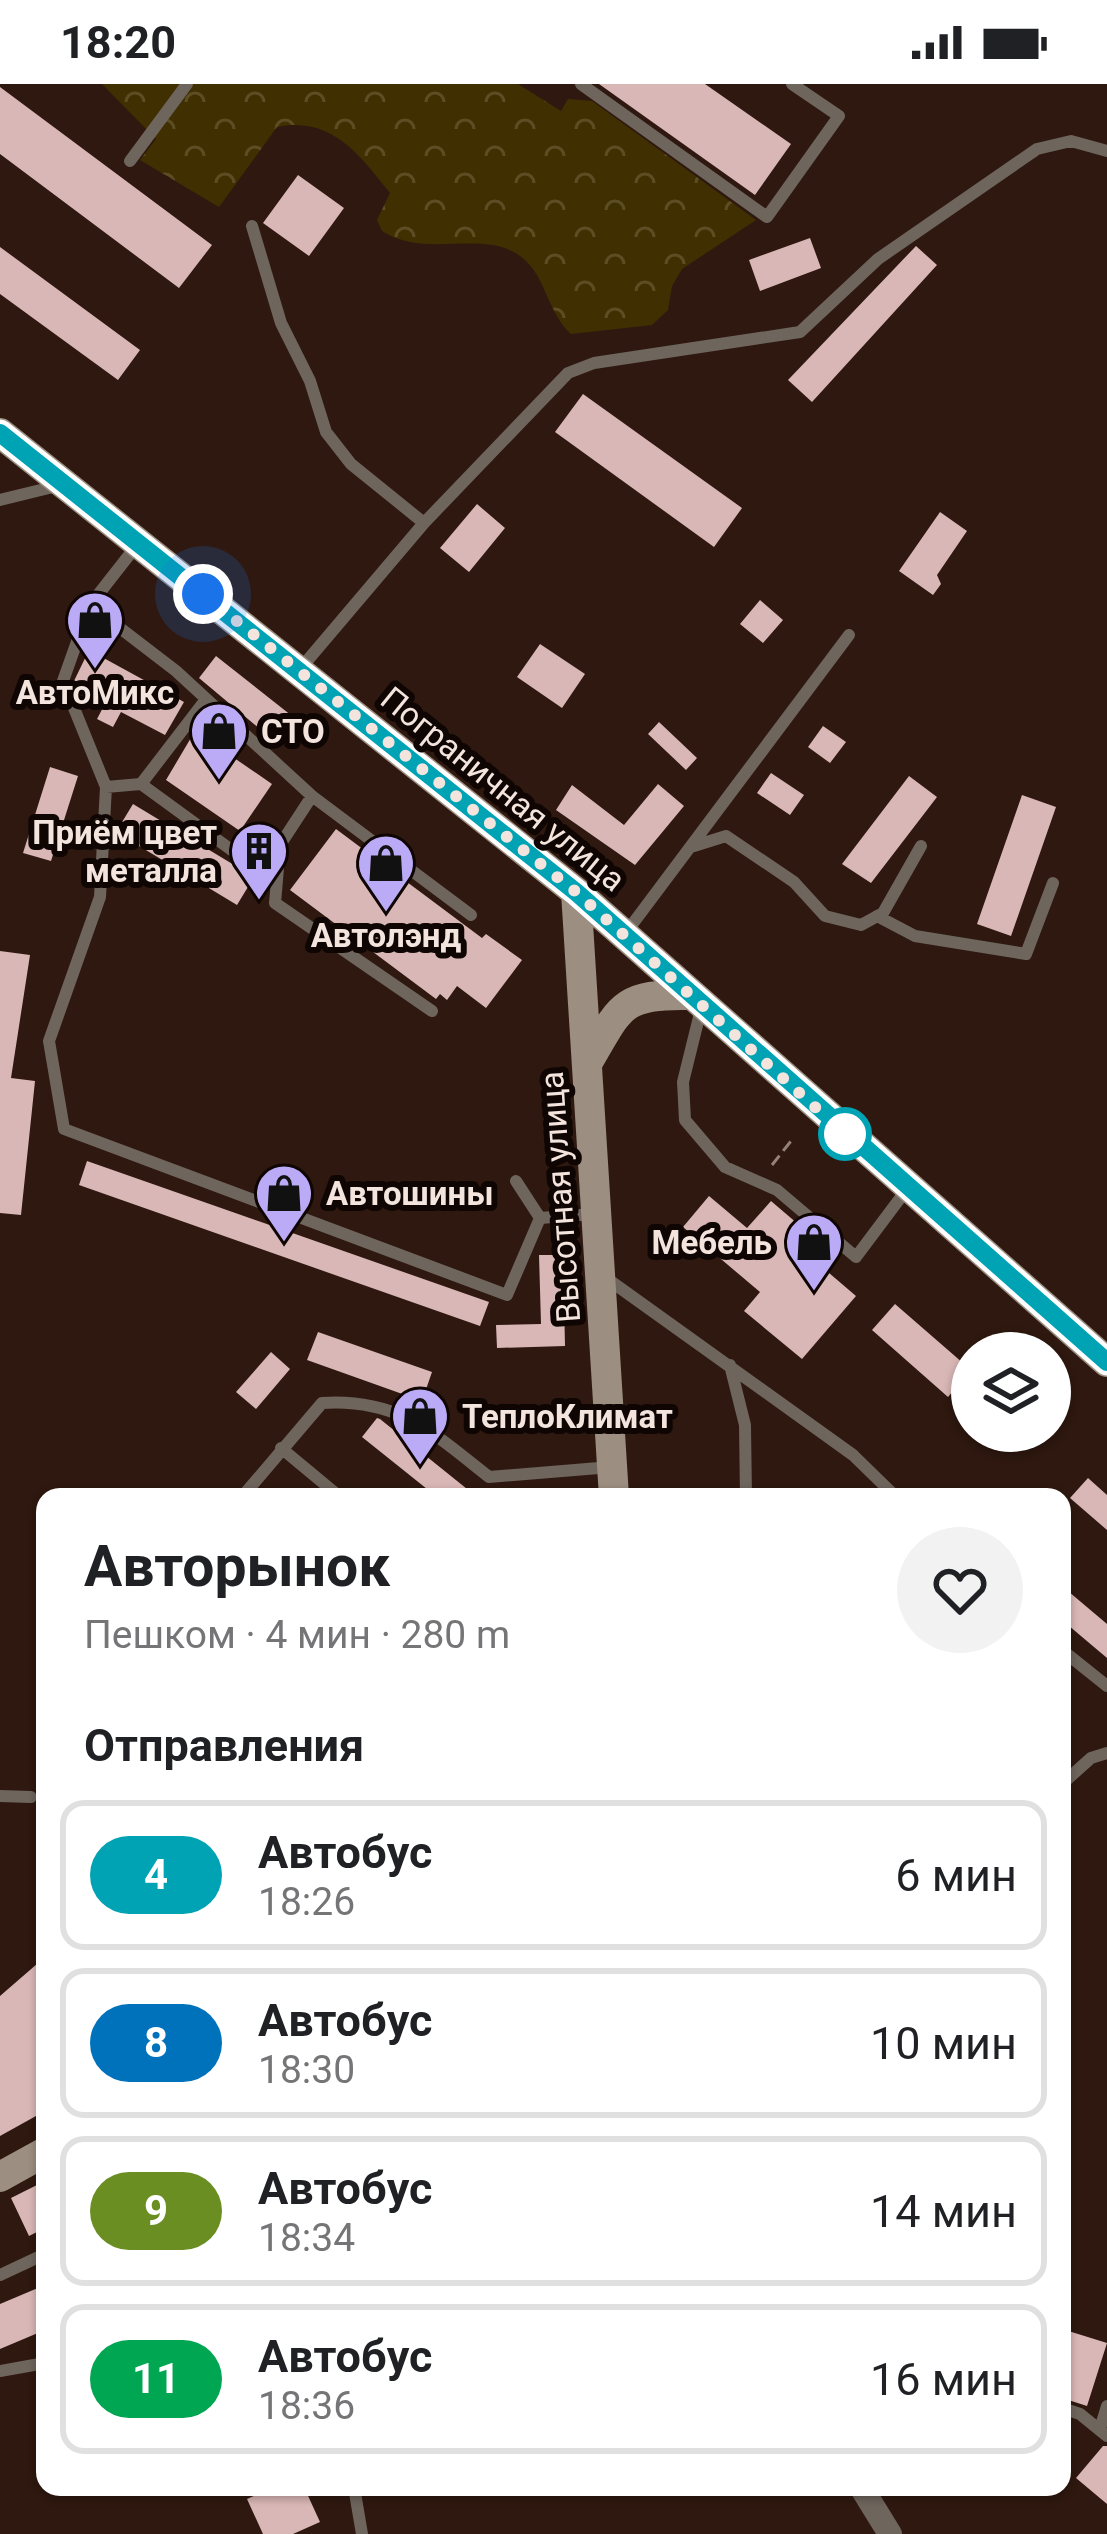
<!DOCTYPE html>
<html lang="ru">
<meta charset="utf-8">
<style>
:root{--surface:#fff;--page:#f2f2f2;--text:#202124;--muted:#757577;--line:#e0e0e0}
body{margin:0;font-family:Roboto,sans-serif;background:var(--page);color:var(--text);height:100vh;display:flex;flex-direction:column;font-size:45px;white-space:nowrap}
*{box-sizing:border-box;margin:0}
p{font-size:39px;color:var(--muted)}
.icon{flex:none;width:66px;height:66px;fill:none;stroke:currentColor;stroke-width:2;stroke-linecap:round;stroke-linejoin:round}
.map{position:relative;flex:1;overflow:hidden}
.side{position:absolute;left:36px;top:1404px;width:1035px;height:1008px;display:flex;flex-direction:column;background:var(--surface);border-radius:24px;box-shadow:0 3px 9px #0004}
.side>*{flex:none}
.badge{padding:0 24px;border-radius:39px;font-size:42px;line-height:78px}
.controls{position:absolute;left:951px;top:1248px;display:grid;gap:24px}
.controls a{display:grid;place-items:center;width:120px;height:120px;border-radius:50%;background:var(--surface);box-shadow:0 3px 9px #0004;font-size:60px}
.you{position:absolute;width:60px;height:60px;margin:-30px;border:9px solid #fff;border-radius:50%;background:#1a73e8;box-shadow:0 0 0 18px #1a73e833}
.map>.badge{position:absolute;translate:-50% -50%;box-shadow:0 0 0 6px #fff}
h2{padding:0 48px;font-size:45px;line-height:108px}
.round{display:grid;place-items:center;flex:none;width:126px;height:126px;border-radius:63px;background:var(--page)}
.summary{display:flex;align-items:center;justify-content:space-between;height:204px;padding:0 48px}
h1{font-size:57px;font-weight:700;line-height:90px}
ul{padding:0;list-style:none}
li{display:flex;align-items:center;gap:36px;height:150px;margin:0 24px 18px;padding:0 24px;border:6px solid var(--line);border-radius:24px}
li div{flex:1}
li b{display:block;font-size:45px}
li em{font-style:normal}
li .badge{min-width:132px;font-weight:700;text-align:center}
.status{display:flex;justify-content:space-between;align-items:center;height:84px;padding:0 60px;background:var(--surface);direction:ltr}
.status svg{height:33px;fill:currentColor}
.map>svg:first-child{display:block}
.forest{fill:url(#forest-crowns)}
.building{fill:#d9b7b6}
.lines{fill:none;stroke-linecap:round;stroke-linejoin:round}
.path{stroke:#94817a;stroke-width:3;stroke-dasharray:12 6;stroke-linecap:butt}
.lane{stroke:#6e655d;stroke-width:12}
.street{stroke:#6e655d;stroke-width:24}
.secondary{stroke:#9c8e80;stroke-width:30}
.line-casing{stroke:#fff;stroke-width:27}
.line{stroke:#00a3b4;stroke-width:18}
.walk{stroke:#f4e4de;stroke-width:12;stroke-dasharray:0 21.6}
.stop-dot{fill:#fff;stroke:#00a3b4;stroke-width:6}
.labels{text-anchor:middle;dominant-baseline:central;stroke-width:12;stroke-linejoin:round;paint-order:stroke}
.poi-label{font-size:33px;font-weight:bold;fill:#f4e4de;stroke:#0f0604;text-anchor:start}
.street-label{font-size:33px;fill:#f4e4de;stroke:#0f0604}
</style>
<div class="status"><b>18:20</b><svg viewBox="0 0 49 12"><path d="M0 12V9h3v3zM5 12V6h3v6zM10 12V3h3v9zM15 12V0h3v12zM26 1h20v11H26zM47 4h2v5h-2z"/></svg></div>
<div class="map">
<svg width="1107" height="2450" viewBox="0 0 1107 2450">
<defs>
<pattern id="forest-crowns" width="20" height="18" patternUnits="userSpaceOnUse" patternTransform="scale(3)"><rect width="20" height="18" fill="#402f00"/><path d="M2 6a3 3 0 1 1 6 0M12 15a3 3 0 1 1 6 0" fill="none" stroke="#5c4d25"/></pattern>
</defs>
<rect width="100%" height="100%" fill="#2e180f"/>
<path class="forest" d="M102,0H518L561,27L568,15L592,17L756,136L682,185L672,202L668,226L652,241L571,250C549,230 546,196 526,177C489,141 428,177 382,147L377,136L390,109C359,70 331,32 277,43L219,123L140,76L156,55Z"/>
<path class="building" d="M599,0H705L791,60L755,111Z
M0,3L212,161L179,204L0,70Z
M298,91L344,124L309,172L263,139Z
M810,154L821,184L760,207L749,176Z
M916,162L937,181L812,318L788,296Z
M0,163L140,266L118,296L0,210Z
M583,310L742,424L714,463L555,348Z
M477,420L505,444L469,488L440,464Z
M940,428L967,447L937,491L941,500L933,511L899,487Z
M760,516L783,536L763,559L740,540Z
M540,560L585,590L562,624L517,593Z
M89,566L184,618L165,651L121,628L113,643L97,635L107,616L74,597Z
M216,572L292,632L273,656L199,594Z
M659,638L697,674L686,686L648,650Z
M823,642L846,658L830,679L808,663Z
M195,647L272,700L240,747L166,696Z
M50,683L78,692L51,777L23,769Z
M771,689L804,711L790,731L757,709Z
M909,692L937,713L871,799L842,780Z
M658,700L684,722L635,781L556,726L572,701L624,741Z
M1022,711L1056,723L1011,852L977,840Z
M133,720L254,793L237,821L116,748Z
M336,745L482,854L486,850L522,876L486,924L457,902L447,916L440,910L436,915L290,806Z
M0,867L30,871L11,994L35,997L21,1131L0,1129Z
M87,1077L489,1218L480,1242L79,1101Z
M709,1112L747,1144L771,1117L819,1158L808,1171L856,1212L802,1275L744,1227L760,1208L683,1143Z
M539,1171H563L565,1262L497,1264L496,1241L541,1240Z
M895,1220L971,1286L948,1313L872,1246Z
M318,1248L432,1288L422,1317L307,1276Z
M271,1268L290,1285L256,1325L236,1308Z
M377,1334L380,1335L477,1413H437L362,1353Z
M1088,1394L1107,1411V1446L1070,1414Z
M1062,1502L1107,1540V1574L1062,1536Z
M45,1873V2027L0,2052V1912Z
M45,2097V2144L29,2152L11,2114Z
M45,2201V2246L0,2265V2220Z
M1062,2245L1107,2259L1087,2322L1062,2314Z
M1103,2362H1107V2420L1076,2394Z
M274,2403H304L320,2438L293,2450H263L247,2415Z"/>
<g class="lines">
<path class="path" d="M772,1081L791,1057"/>
<path class="lane" d="M581,0L767,133L839,32L792,0
M130,77L187,0
M252,142L281,239L310,297L326,348L351,380L424,439
M0,416L57,402
M137,461L90,521L63,597L106,703L100,813L49,957L64,1045L507,1211L540,1134L593,1130
M90,521L176,587L312,712
M301,584L424,439L568,289L594,279L800,248L878,175L1037,65L1071,57L1107,67
M204,618L141,700L237,770L280,761L312,712L471,831
M106,703L141,700
M280,761L275,819L432,927
M694,762L726,752L794,798L825,832L861,841L883,829L921,762
M877,832L915,852L1026,870L1053,799
M625,850L849,551
M701,925L683,998L685,1036L725,1083L777,1106L856,1173L907,1105
M516,1097L540,1134
M602,1191L853,1371L896,1413
M730,1281L745,1341L746,1413
M281,1364L340,1413
M242,1413L322,1319C398,1314 432,1348 489,1393L611,1383
M1062,1566L1107,1602
M1062,1700L1091,1674L1107,1669
M0,1712L31,1713
M0,2191L45,2170
M0,2287L45,2279
M1062,2324L1080,2330L1107,2352
M1100,2345L1107,2322
M354,2403L362,2450"/>
<path class="street" d="M861,2403L890,2450"/>
<path class="secondary" d="M0,349L576,808L1107,1278
M576,808L614,1413
M588,978C620,924 620,910 686,911
M0,2093L45,2068"/>
</g>
<g class="lines">
<g class="line-casing">
<path id="line" d="M0,349L576,808L1107,1278"/>
</g>
<use href="#line" class="line"/>
<path class="walk" d="M203,510L576,808L845,1050"/>
</g>
<defs>
<g id="shop-pin" transform="scale(3)"><path d="M0 17L-7.5 6A9.5 9.5 0 1 1 7.5 6Z" fill="#bbaaf6" stroke="#0f0604"/><path d="M-5-2.5h2.3a2.7 3.5 0 0 1 5.4 0H5L5.5 6h-11ZM-1.5-2.5h3a1.5 2.3 0 0 0-3 0Z" fill="#111"/></g>
<g id="building-pin" transform="scale(3)"><path d="M0 17L-7.5 6A9.5 9.5 0 1 1 7.5 6Z" fill="#bbaaf6" stroke="#0f0604"/><path d="M-4-6H4V6H1V3H-1V6H-4ZM-2.5-4.3h1.7v1.8h-1.7ZM.8-4.3h1.7v1.8H.8ZM-2.5-1h1.7V.8h-1.7ZM.8-1h1.7V.8H.8Z" fill="#111"/></g>
</defs>
<g fill-rule="evenodd">
<use href="#shop-pin" x="95" y="536"/>
<use href="#shop-pin" x="219" y="647"/>
<use href="#building-pin" x="259" y="767"/>
<use href="#shop-pin" x="386" y="779"/>
<use href="#shop-pin" x="284" y="1109"/>
<use href="#shop-pin" x="814" y="1158"/>
<use href="#shop-pin" x="420" y="1332"/>
</g>
<circle class="stop-dot" cx="845" cy="1050" r="24"/>
<g class="labels">
<g class="poi-label">
<text x="95" y="608" text-anchor="middle">АвтоМикс</text>
<text x="261" y="647">СТО</text>
<text x="217" y="748" text-anchor="end">Приём цвет<tspan x="217" dy="38">металла</tspan></text>
<text x="386" y="851" text-anchor="middle">Автолэнд</text>
<text x="326" y="1109">Автошины</text>
<text x="772" y="1158" text-anchor="end">Мебель</text>
<text x="462" y="1332">ТеплоКлимат</text>
</g>
<g class="street-label">
<text transform="translate(503 705) rotate(39)">Пограничная улица</text>
<text transform="translate(560 1113) rotate(-94)">Высотная улица</text>
</g>
</g>
</svg>
<div class="controls">
<a><svg class="icon" aria-label="layers" viewBox="0 0 24 24"><path d="M12 4l9 5-9 5-9-5zM3 14l9 5 9-5"/></svg></a>
</div>
<div class="you" style="left:203px;top:510px"></div>
<section class="side">
<div class="summary"><div><h1>Авторынок</h1><p>Пешком · 4 мин · 280 m</p></div><a class="round"><svg class="icon" aria-label="heart" viewBox="0 0 24 24"><path d="M12 20l-8-8c-3-5 5-10 8-4 3-6 11-1 8 4z"/></svg></a></div>
<h2>Отправления</h2>
<ul>
<li><span class="badge" style="background:#00a3b4;color:#fff">4</span><div><b>Автобус</b><p>18:26</p></div><em>6 мин</em></li>
<li><span class="badge" style="background:#0072bc;color:#fff">8</span><div><b>Автобус</b><p>18:30</p></div><em>10 мин</em></li>
<li><span class="badge" style="background:#6b8e23;color:#fff">9</span><div><b>Автобус</b><p>18:34</p></div><em>14 мин</em></li>
<li><span class="badge" style="background:#00a651;color:#fff">11</span><div><b>Автобус</b><p>18:36</p></div><em>16 мин</em></li>
</ul>
</section>
</div>
